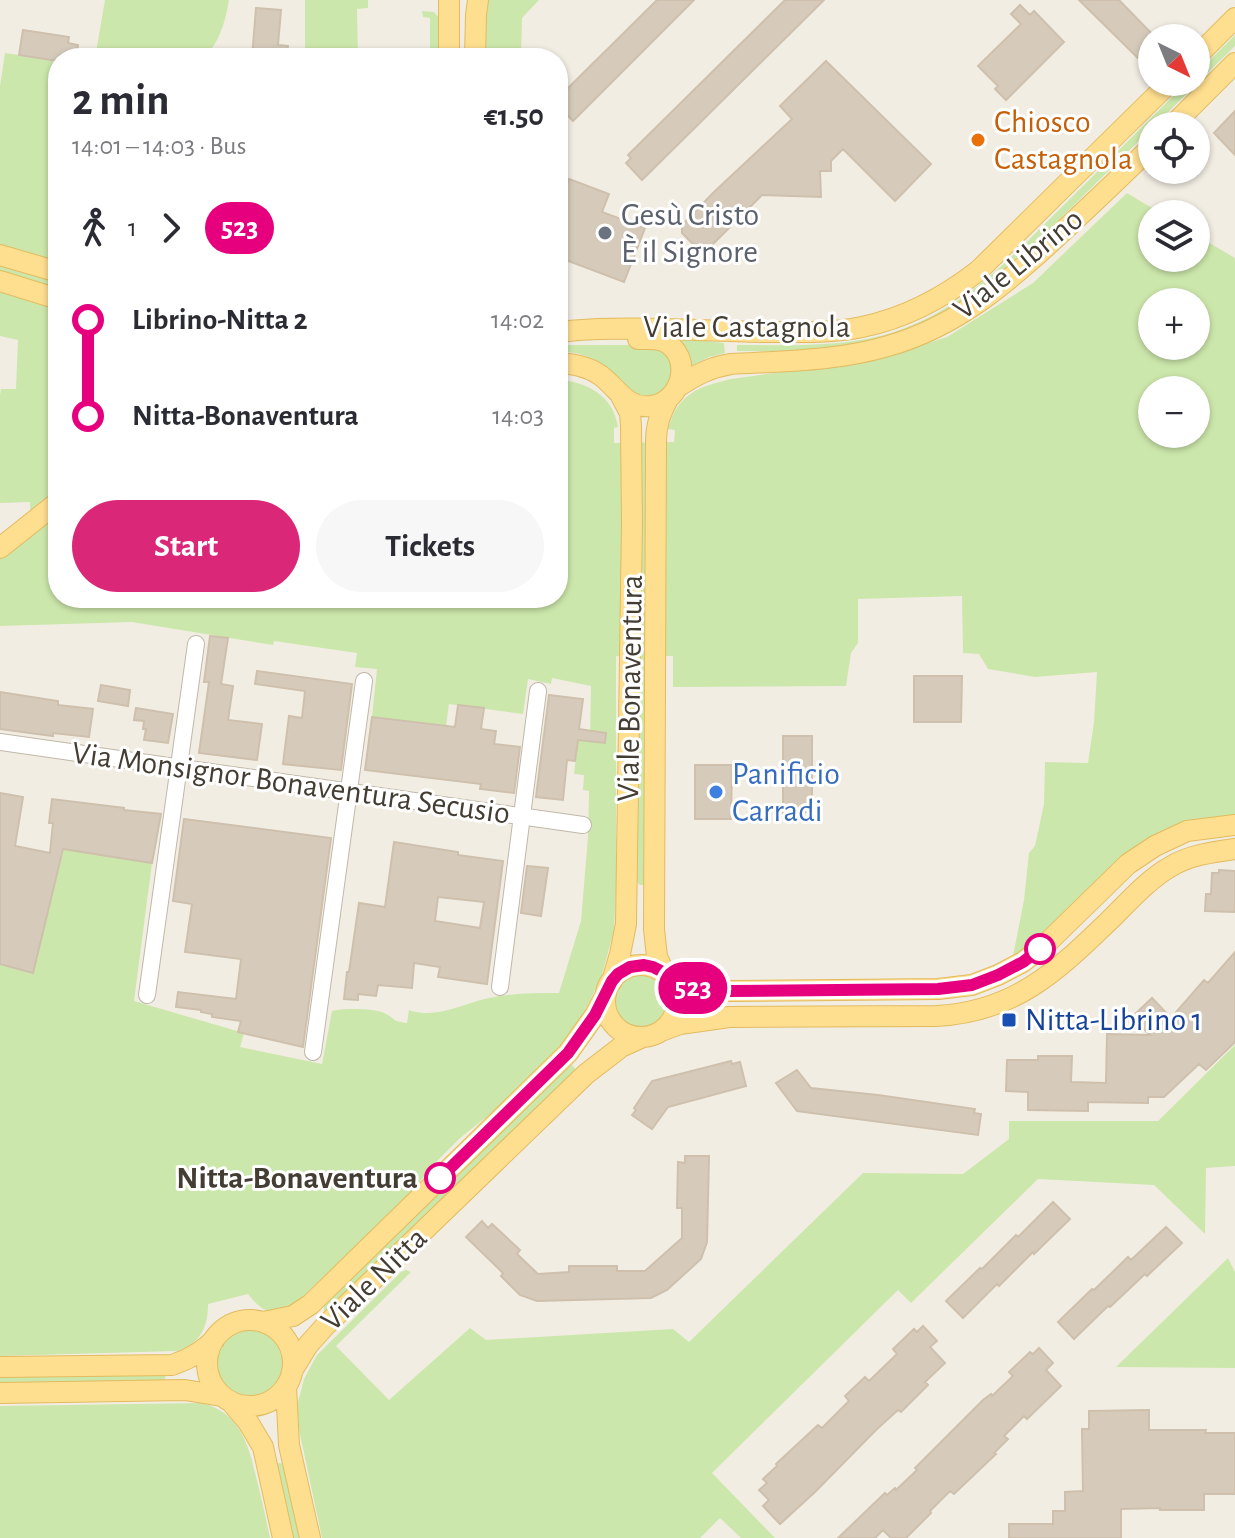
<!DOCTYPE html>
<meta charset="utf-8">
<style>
:root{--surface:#fff;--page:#f7f7f7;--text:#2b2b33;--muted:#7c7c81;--accent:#db2777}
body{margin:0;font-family:"Alegreya Sans",sans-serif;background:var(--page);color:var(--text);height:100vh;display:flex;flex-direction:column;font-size:30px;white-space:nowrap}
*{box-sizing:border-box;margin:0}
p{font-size:26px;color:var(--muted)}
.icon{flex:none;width:44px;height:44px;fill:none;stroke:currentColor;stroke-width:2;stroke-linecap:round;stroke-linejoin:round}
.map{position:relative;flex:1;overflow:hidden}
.drawer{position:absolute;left:48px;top:48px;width:520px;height:560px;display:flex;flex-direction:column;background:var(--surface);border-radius:32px;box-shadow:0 2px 6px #0004}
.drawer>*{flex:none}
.badge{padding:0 16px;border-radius:26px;font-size:28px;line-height:52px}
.needle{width:52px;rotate:137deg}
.tools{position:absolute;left:1138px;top:24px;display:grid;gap:16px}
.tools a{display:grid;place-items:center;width:72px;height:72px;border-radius:50%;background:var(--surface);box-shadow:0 2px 6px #0004;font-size:40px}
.map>.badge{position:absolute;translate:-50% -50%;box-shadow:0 0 0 4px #fff}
.legs{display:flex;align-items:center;gap:12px;height:88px;padding:0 24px;font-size:26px}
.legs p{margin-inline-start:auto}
.headline{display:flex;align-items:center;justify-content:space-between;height:136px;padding:0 24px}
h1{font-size:44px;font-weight:700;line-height:60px}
.action{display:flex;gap:16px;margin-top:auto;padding:16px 24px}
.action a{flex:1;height:92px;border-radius:48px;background:var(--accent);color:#fff;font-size:32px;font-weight:700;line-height:92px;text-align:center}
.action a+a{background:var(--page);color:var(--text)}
ul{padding:0 24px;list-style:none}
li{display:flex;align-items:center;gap:28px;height:96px;font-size:30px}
li i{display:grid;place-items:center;width:12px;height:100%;margin:0 10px;background:currentColor}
li i::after{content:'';width:20px;height:20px;margin:-10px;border:6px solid;border-radius:50%;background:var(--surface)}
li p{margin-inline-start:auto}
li:first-child i{background:linear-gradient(#0000 50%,currentColor 0)}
li:last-child i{background:linear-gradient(currentColor 50%,#0000 0)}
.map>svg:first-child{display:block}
.green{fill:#cce7ab;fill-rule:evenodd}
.building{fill:#d6cbbb;stroke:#cec0ac;stroke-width:2;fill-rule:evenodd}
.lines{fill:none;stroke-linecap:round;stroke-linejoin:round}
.minor-casing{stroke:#c0b8a9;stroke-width:18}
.major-casing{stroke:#e3bb5f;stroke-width:22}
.minor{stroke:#fff;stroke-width:16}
.major{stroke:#fede8f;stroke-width:20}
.line-1-casing{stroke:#fff;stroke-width:18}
.line-1{stroke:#e6007e;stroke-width:12}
.food-dot{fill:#e8710a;stroke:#fff;stroke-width:3}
.worship-dot{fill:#6b7280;stroke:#fff;stroke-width:3}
.shop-dot{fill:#3f7fe0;stroke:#fff;stroke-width:3}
.stop-1-dot{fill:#fff;stroke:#e6007e;stroke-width:4}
.transit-dot{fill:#1a4fb4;stroke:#fff;stroke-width:3}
.labels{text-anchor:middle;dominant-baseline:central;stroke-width:6;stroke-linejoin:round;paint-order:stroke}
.food-label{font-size:32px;fill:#c56008;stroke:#fff;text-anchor:start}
.worship-label{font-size:32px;fill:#5b616d;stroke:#fff;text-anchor:start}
.street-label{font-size:32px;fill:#433d33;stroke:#fff}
.shop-label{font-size:32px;fill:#366cbe;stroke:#fff;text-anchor:start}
.transit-label{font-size:32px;fill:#164399;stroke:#fff;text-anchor:start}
.stop-label{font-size:32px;font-weight:bold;fill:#433d33;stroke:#fff;text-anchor:end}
</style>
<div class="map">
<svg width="1235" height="1538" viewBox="0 0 1235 1538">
<rect width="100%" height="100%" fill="#f2ede3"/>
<path class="green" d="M105,0H229C225,23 220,41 204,58H95Z
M305,0H368V8L357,9L358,58H305Z
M489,0H539L522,18L521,58H485V29Z
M422,11L434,12L439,18L438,58H430V18L423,17Z
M1235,35V46L1000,278L913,332L821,352L737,351V345C790,345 844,348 894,332C967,308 1014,254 1067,202C1107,162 1147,122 1187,82H1196V74Z
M5,53L58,61V244L55,247L58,250V598H558V379C588,383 613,395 618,427L614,428V443L674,442L675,430L668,429C677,394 698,387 731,379L881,358L947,337L1033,283L1127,193L1162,214H1152V258H1196V235L1235,258V816L1196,821L1016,957L1013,956L1024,900L1029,853L1035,846L1044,804L1045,762L1088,763L1094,722L1097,672L1035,677L988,669L979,654L963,653L962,596L858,599V643L851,653L846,686L673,687V656H648L644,885H640L637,882L638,656H616V891L614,930L602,975L584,1013L562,1044L528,1079L499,1107L460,1138L435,1163L408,1196L294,1305C270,1314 265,1315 248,1294L208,1304C208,1327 201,1343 177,1351L0,1356V964L33,972L64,849L152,863L134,1001L244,1033L240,1047L322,1064L332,1011C343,1008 374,1008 384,1013C396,1018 390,1021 407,1023L409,1010C436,1020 464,1003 489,998C512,993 536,993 559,993L581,921L588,837L589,791L583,790L584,775L574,774L578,740L590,741L591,686L552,678L551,684L528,679L523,714L449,704L446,726L372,717L377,669L355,667L357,653L274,641L273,645L132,622L0,626V548L31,533L30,502L0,503V395L1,389H16L18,340L0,336V86ZM1152,302H1196V346H1152ZM1152,390H1196V434H1152Z
M678,338L724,343L725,353L709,357L691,366L689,353Z
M558,345H651L659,348L672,362L673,377L661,394C626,400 630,385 607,367C592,356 576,352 558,351Z
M615 1001a27 27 0 1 1 54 0a27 27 0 1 1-54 0Z
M1235,1045V1166L1206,1168L1205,1234L1154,1185L1038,1179L911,1303L898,1290L712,1473L775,1538H741L720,1518L700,1538H322L297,1420V1405L301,1391L304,1379L317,1355L401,1272L406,1270L411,1272L336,1346L389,1400L470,1328L486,1340L673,1329L689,1342L863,1173L963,1174L1009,1139V1121H1158Z
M572,1065L577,1071L327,1312L324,1311V1304L564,1071Z
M1228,1258L1235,1272V1368L1116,1367Z
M216 1364a34 34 0 1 1 68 0a34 34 0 1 1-68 0Z
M166,1375L165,1380L0,1386V1376Z
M202,1403C241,1413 249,1446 257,1481C262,1500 266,1519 270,1538H0V1406Z
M279,1463L285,1464L302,1538H291L277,1464Z"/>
<path class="building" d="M657,0H694L573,121L558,105V98Z
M785,0H824L642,180L626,163L631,158L628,155Z
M1079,0H1119L1152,34V50L1141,61Z
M1020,5L1030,15L1034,11L1064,42L1006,100L995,89L998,86L978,66L1021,24L1011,14Z
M256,8L281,10L278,45L288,46L287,58H252Z
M23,30L69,37L68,43L78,45L76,58H58V61L19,55Z
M826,61L931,164L895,201L843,149L831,161V171H820L821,197L762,195L709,248L692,243L682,233V225L714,192L792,119L780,106Z
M1235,111V155L1214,133Z
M569,179L609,194L602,212L645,228L624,282L558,257V207Z
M210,636L228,638L221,684L233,686L228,720L262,724L257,760L199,753L209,682H204Z
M257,671L352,684L341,770L283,764L289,716L302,718L305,691L255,684Z
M914,676H962L961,722H914Z
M101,685L130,690L128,706L98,701Z
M0,692L58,701V705L93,709L89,737L53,733V736L0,729Z
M549,695L583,699L579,729L606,733L605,743L578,740L575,761L567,760L563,800L536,797Z
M458,705L484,708L481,729L496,731L494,744L520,747L514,793L480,789L481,784L365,770L372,717L455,727Z
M136,708L173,714L168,743L144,740L146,729H143L144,721L134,720Z
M783,736H812V812L783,813Z
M695,765H732L731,819H695Z
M0,793L23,797L15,846L50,853L53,823H49L52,799L124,808V810L161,814L152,863L63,849L33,973L0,964Z
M184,819L331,838L303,1047L238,1032L241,1021L212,1017V1014L201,1012V1010L176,1007L178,992L236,999L241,959L185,952L192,904L173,901Z
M394,842L458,852V855L503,861L487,984L438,977L440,967L414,963L412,988L378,985L376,996L358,994V1000L344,999L347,972H349L359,903L385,907ZM438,897L484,902L480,928L435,921Z
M527,866L548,868L541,916L521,913Z
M1219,870L1235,871V912L1205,911L1206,894H1211L1212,873H1219Z
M1235,952V1042L1206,1070L1199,1064L1164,1097H1148V1103L1088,1102V1111L1028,1110V1092L1006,1091L1007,1060H1038V1056H1072L1071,1082L1106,1083L1107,1034L1150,1035L1132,1017L1152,998L1171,1018L1204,980L1208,983Z
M731,1061L732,1064L740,1062L746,1086L668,1107L652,1129L632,1115L636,1110L634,1108L652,1081Z
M797,1070L811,1088L878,1095L975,1109L974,1113L981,1114L978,1135L797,1111L776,1083Z
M685,1156H709L707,1242L701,1259L667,1290L651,1298L537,1301L520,1295L501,1276L503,1273L466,1237L482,1221L488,1228L492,1224L520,1250L517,1254L538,1274L569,1272V1266H617V1271H645L682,1238V1208H677L678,1162L685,1163Z
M1053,1202L1070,1219L1034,1254L1033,1252L999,1286L997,1284L963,1318L946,1301L980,1268L982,1269L1016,1235L1018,1237Z
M1166,1227L1182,1243L1147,1276L1145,1274L1110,1307L1108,1306L1074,1339L1058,1322L1092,1289L1094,1290L1128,1257L1131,1260Z
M923,1326L937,1341L930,1347L945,1363L925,1382L928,1385L901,1412L898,1410L877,1429L815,1492L780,1524L763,1506L769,1500L759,1490L767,1483L763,1479L777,1466L776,1464L818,1425L822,1428L849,1401L845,1396L865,1377L869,1381L897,1354L893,1349L914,1329L917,1332Z
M1039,1348L1053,1363L1046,1370L1061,1386L1027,1419L1024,1416L1004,1436L1008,1439L994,1453L996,1454L954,1494L950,1491L930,1511L931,1513L906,1538H891L883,1530L875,1538H838L885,1493L887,1495L895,1488L896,1490L917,1470L915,1468L983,1400L991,1394L992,1396L1013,1376L1009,1372L1030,1352L1033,1354Z
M1149,1410V1430H1206L1205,1433H1235V1494H1204V1510H1160V1508L1121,1509V1538H1009V1524H1053V1511H1065V1492L1083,1491L1082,1429H1089V1411Z"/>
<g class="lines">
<g class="minor-casing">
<path id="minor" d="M0,742L583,825
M500,987L538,691
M147,995L196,644
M313,1052L364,681"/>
</g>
<g class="major-casing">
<path id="major" d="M1196,57L1235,18
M449,58V0
M475,58L476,15L478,0
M1172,126L1235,63
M0,255L58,272
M0,281L58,299
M568,331C638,325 707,332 777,332C805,332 834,333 862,327C906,318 943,298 978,271L1170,82
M558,363C573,364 587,366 600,375C617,387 626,409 651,406C683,402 694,355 663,341C655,338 646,339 638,339
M679,386C696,375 711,367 731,364C783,361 838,361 888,346C958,326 1007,283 1060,234C1091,205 1122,176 1152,146
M0,548L58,502
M605 1001a36 36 0 1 1 72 0a36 36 0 1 1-72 0Z
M665,974L657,957L654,929L656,442C656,425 660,414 668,399
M612,981L620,954L626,924L632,523L631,426L630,413L621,396
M672,983L696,989L730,991L938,989L972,985L998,975L1023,962L1047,943L1128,864L1155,846L1187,831L1235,825
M661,1031L680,1024L729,1017L936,1016C1017,1012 1059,969 1114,916C1131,899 1149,879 1170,867C1189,855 1213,852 1235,849
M207 1363a43 43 0 1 1 86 0a43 43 0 1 1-86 0Z
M263,1322L293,1316L311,1304L568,1053L595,1015L606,994
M0,1367L172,1365C189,1359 200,1353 214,1340
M292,1371L308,1345L326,1325L586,1074L621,1047L643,1037
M286,1386L289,1445L310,1538
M0,1393L185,1390L222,1396
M231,1402L248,1422L263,1447L283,1538"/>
</g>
<use href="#minor" class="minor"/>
<use href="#major" class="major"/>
</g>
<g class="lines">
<g class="line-1-casing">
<path id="line-1" d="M440,1178L568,1053L595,1015L612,981L618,974L630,967L644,965L653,967L661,971L672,983L685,987L730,991L938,989L972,985L998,975L1023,962L1040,949"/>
</g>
<use href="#line-1" class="line-1"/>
</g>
<circle class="food-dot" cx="978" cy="140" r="8"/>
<circle class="worship-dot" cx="605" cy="233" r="8"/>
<circle class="shop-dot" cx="716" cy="792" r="8"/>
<g class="stop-1-dot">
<circle cx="1040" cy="949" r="14"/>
<circle cx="440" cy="1178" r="14"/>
</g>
<rect class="transit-dot" x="1001" y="1012" width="16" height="16" rx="4"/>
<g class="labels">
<g class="food-label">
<text x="994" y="122">Chiosco<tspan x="994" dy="37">Castagnola</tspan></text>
</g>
<g class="worship-label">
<text x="621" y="215">Gesù Cristo<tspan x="621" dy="37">È il Signore</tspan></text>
</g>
<g class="street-label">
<text transform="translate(1018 264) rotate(-39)">Viale Librino</text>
<text x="747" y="327">Viale Castagnola</text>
<text transform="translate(630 688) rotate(-89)">Viale Bonaventura</text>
<text transform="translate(291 783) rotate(8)">Via Monsignor Bonaventura Secusio</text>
<text transform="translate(374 1279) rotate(-44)">Viale Nitta</text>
</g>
<g class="shop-label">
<text x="732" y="774">Panificio<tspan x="732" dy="37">Carradi</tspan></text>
</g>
<g class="transit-label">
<text x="1025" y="1020">Nitta-Librino 1</text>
</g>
<g class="stop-label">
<text x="418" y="1178">Nitta-Bonaventura</text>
</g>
</g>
</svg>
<div class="tools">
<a><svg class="needle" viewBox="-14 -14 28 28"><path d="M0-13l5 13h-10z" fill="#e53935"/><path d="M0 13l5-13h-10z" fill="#7c7c81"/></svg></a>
<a><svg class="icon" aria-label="locate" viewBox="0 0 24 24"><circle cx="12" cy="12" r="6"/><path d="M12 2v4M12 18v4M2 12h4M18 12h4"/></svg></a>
<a><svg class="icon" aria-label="layers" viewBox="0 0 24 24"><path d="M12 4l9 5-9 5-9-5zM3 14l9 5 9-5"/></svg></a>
<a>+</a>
<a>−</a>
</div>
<b class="badge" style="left:693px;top:988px;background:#e6007e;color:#fff">523</b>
<section class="drawer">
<div class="headline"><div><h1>2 min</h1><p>14:01 – 14:03 · Bus</p></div><b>€1.50</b></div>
<div class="legs"><svg class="icon" aria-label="walk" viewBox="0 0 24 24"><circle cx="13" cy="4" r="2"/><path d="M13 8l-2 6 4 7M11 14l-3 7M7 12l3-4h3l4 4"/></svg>1<svg class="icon" aria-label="forward" viewBox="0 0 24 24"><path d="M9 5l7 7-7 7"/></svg><b class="badge" style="background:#e6007e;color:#fff">523</b></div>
<ul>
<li><i style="color:#e6007e"></i><b>Librino-Nitta 2</b><p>14:02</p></li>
<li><i style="color:#e6007e"></i><b>Nitta-Bonaventura</b><p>14:03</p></li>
</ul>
<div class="action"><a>Start</a><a>Tickets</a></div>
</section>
</div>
